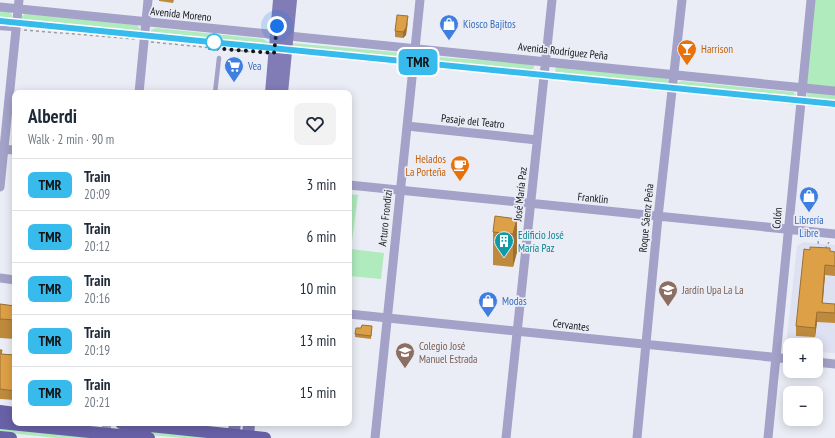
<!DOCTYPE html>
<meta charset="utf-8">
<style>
:root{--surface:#fff;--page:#f2f2f3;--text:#1f2937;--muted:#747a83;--line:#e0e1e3}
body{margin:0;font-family:"PT Sans Narrow",sans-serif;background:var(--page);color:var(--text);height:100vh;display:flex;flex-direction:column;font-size:15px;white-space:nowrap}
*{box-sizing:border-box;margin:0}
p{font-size:13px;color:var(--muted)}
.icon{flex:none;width:22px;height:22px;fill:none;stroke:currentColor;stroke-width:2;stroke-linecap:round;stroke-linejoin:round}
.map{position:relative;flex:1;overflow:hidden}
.sheet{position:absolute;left:12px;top:90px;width:340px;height:336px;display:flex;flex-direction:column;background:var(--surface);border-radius:8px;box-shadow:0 2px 10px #0003}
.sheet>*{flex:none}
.badge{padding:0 8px;border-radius:6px;font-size:14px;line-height:26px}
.buttons{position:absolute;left:783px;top:338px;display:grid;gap:8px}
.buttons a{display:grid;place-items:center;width:40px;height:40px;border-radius:8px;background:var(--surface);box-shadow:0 2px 10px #0003;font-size:20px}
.you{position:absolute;width:20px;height:20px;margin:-10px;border:3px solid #fff;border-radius:50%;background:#1a73e8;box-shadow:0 0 0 6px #1a73e833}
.map>.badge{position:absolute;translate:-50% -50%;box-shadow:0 0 0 2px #fff}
.round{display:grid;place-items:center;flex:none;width:42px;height:42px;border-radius:8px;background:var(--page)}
.headline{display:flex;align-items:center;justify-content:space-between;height:68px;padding:0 16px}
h1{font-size:19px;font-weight:800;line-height:30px}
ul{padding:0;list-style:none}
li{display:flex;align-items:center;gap:12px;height:52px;padding:0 16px;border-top:1px solid var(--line)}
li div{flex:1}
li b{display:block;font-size:15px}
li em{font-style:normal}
li .badge{min-width:44px;font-weight:700;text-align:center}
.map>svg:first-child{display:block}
.built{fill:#dee1f2}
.green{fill:#b0ebbe}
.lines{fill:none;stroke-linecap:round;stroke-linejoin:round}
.path{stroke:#9b9da3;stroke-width:1.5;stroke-dasharray:3 3;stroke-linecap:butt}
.service{stroke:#a4a2c9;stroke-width:4.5}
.minor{stroke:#a4a2c9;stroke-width:9}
.secondary{stroke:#817cb6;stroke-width:12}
.primary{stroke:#6961a7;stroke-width:12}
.rail-casing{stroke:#4f5055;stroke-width:3.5}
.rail{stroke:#ebedf6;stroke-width:2;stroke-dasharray:6;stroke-linecap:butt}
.wall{fill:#be8a3d}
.shaded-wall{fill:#9b7032}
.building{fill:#dda047;stroke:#9b7032}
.line-casing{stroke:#fff;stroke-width:9}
.line{stroke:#37bbed;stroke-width:6}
.walk{stroke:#151619;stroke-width:4;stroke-dasharray:0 7.2}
.stop-dot{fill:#fff;stroke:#37bbed;stroke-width:2}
.labels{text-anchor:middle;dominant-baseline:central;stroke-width:3.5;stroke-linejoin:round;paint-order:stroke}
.street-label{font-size:11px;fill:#151619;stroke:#ebedf6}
.shop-label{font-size:11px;fill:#366cbe;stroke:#ebedf6;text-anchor:start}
.food-label{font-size:11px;fill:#c56008;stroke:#ebedf6;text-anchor:start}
.culture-label{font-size:11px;fill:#0d838f;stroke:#ebedf6;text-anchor:start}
.education-label{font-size:11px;fill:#785e54;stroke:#ebedf6;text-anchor:start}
</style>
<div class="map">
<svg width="835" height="438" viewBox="0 0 835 438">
<rect width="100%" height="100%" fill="#ebedf6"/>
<path class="built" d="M803,242L835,245V353L816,352V345H790V349L786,346L797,246Z"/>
<path class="green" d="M814,0H835V87L809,85L806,83Z
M0,11H9L12,15V26L0,25Z
M26,13L137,25L142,32L140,39L21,26V17Z
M156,28L263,39L270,43L269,50L151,39V30Z
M291,43L405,53L404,65L290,53Z
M423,56L534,64L533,77L421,67Z
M556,66L665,77L668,79L667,92L554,80Z
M681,81L793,92L796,95V105L677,91V83Z
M809,92L835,94V108L807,106V93Z
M349,194L358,195L351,249L384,253L381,279L349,276Z
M0,427L94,438H56L0,432Z
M118,427L223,438H183L117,432L116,430Z"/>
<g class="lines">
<path class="path" d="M24,30L136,39
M151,42L265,53
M818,241L819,248
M825,249L829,242"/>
<path class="service" d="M0,28L16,29
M215,93L219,58"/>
<path class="minor" d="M0,7L835,91
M139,93L148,0
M407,126L537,140
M0,149L15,150
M349,185L835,234
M0,187L19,0
M0,278L15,280
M349,314L790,359
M816,362L835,364
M105,438L107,423
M375,438L420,0
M506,438L552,0
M637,438L658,217L682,0
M768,438L811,0"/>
<path class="secondary" d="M271,93L279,0
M282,93L291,0
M233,438L235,423
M248,438L249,423"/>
<path class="primary" d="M0,411L15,413
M0,423L149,438
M121,423L265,438
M0,437L11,438"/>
<g class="rail-casing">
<path id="rail" d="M0,21L835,104"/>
</g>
<use href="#rail" class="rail"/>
</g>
<path class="wall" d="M159,0H174L173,3L159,1Z
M408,23L406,35L403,38L395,37V31Z
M517,219V252L513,267L493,265V232Z
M810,250L835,252V276L825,275L822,303L835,313V323L817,322L815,337L796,336V326Z
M0,304L15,306V339L0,338Z
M372,329L371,339L355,337V334Z
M0,350L2,354L15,355V400L0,399Z"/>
<path class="shaded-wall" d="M408,16L406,35L403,38V32Z
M517,219V252L513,267V234Z
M825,265V275L822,313V303Z
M817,312V322L815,337V328Z"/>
<path class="building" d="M397,15L408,16L406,28L403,32L395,31Z
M495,216L517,219L513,234L493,232Z
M810,247L830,248V251L835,252V266L825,265L822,303L835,304V313L817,312L815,328L796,326L804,249L810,250Z
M0,304L15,306V320L0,319Z
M362,325L372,326L371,336L355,334L356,328H361Z
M0,350H2L1,354L15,355V391L0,389Z"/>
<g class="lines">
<g class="line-casing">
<path id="line" d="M0,21L835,104"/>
</g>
<use href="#line" class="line"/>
<path class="walk" d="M214,42L210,48L274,53L277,26"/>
</g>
<defs>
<g id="shop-pin" transform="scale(1)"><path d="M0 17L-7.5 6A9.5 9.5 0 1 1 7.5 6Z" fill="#3f7fe0" stroke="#ebedf6"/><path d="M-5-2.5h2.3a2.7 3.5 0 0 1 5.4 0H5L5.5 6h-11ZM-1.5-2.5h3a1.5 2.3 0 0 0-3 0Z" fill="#fff"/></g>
<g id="bar-pin" transform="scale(1)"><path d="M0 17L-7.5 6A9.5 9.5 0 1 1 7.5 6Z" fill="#e8710a" stroke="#ebedf6"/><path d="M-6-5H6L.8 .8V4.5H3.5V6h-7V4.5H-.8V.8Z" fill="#fff"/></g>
<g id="supermarket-pin" transform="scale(1)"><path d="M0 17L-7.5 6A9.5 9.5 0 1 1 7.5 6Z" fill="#3f7fe0" stroke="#ebedf6"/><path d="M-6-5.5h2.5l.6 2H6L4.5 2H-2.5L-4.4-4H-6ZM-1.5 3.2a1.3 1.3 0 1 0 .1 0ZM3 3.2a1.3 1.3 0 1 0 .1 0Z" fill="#fff"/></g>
<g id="cafe-pin" transform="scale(1)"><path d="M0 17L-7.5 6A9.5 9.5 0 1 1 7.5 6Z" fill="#e8710a" stroke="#ebedf6"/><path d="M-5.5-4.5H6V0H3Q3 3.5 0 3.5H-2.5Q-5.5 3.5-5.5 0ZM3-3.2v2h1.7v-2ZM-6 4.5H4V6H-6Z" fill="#fff"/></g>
<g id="building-pin" transform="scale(1)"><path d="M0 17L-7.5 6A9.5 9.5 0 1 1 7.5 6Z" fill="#0f9aa8" stroke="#ebedf6"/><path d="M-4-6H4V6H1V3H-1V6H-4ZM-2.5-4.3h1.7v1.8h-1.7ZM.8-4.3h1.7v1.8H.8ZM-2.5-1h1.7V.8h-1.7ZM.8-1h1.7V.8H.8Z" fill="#fff"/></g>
<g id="school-pin" transform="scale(1)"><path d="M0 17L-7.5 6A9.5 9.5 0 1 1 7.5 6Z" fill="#8d6e63" stroke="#ebedf6"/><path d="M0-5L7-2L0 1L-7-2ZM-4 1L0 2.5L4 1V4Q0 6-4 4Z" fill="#fff"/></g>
</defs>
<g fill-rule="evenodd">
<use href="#shop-pin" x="449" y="24"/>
<use href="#bar-pin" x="687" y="49"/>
<use href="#supermarket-pin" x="234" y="66"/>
<use href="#cafe-pin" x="460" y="165"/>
<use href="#shop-pin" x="809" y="196"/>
<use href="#building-pin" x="504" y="241"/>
<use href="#school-pin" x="668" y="290"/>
<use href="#shop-pin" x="488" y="301"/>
<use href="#school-pin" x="405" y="352"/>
</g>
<circle class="stop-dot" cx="214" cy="42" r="8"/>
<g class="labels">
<g class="street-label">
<text transform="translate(181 14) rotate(6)">Avenida Moreno</text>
<text transform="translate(563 51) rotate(6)">Avenida Rodríguez Peña</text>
<text transform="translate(473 121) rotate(6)">Pasaje del Teatro</text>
<text transform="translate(520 194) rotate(-84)">José María Paz</text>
<text transform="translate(593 198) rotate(6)">Franklin</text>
<text transform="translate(385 218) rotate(-84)">Arturo Frondizi</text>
<text transform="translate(646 218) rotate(-84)">Roque Sáenz Peña</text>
<text transform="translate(777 218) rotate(-85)">Colón</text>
<text transform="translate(571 325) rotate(7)">Cervantes</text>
</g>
<g class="shop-label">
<text x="463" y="24">Kiosco Bajitos</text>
<text x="248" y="66">Vea</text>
<text x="809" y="220" text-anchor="middle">Librería<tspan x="809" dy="13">Libre</tspan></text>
<text x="502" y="301">Modas</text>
</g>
<g class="food-label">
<text x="701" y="49">Harrison</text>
<text x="446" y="159" text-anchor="end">Helados<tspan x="446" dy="13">La Porteña</tspan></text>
</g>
<g class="culture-label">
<text x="518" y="235">Edificio José<tspan x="518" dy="13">María Paz</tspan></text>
</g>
<g class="education-label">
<text x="682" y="290">Jardín Upa La La</text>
<text x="419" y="346">Colegio José<tspan x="419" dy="13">Manuel Estrada</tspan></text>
</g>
</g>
</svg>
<div class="buttons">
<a>+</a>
<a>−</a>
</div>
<div class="you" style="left:277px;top:26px"></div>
<b class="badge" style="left:418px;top:62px;background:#37bbed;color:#111">TMR</b>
<section class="sheet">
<div class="headline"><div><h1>Alberdi</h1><p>Walk · 2 min · 90 m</p></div><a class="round"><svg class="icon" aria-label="heart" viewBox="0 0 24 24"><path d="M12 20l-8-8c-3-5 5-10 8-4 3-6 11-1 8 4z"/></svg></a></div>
<ul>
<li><span class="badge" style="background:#37bbed;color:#111">TMR</span><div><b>Train</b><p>20:09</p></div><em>3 min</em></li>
<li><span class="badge" style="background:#37bbed;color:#111">TMR</span><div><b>Train</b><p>20:12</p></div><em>6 min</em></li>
<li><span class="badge" style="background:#37bbed;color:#111">TMR</span><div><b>Train</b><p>20:16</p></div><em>10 min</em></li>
<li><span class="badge" style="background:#37bbed;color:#111">TMR</span><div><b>Train</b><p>20:19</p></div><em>13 min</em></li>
<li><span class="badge" style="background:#37bbed;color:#111">TMR</span><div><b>Train</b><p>20:21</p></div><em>15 min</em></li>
</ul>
</section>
</div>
